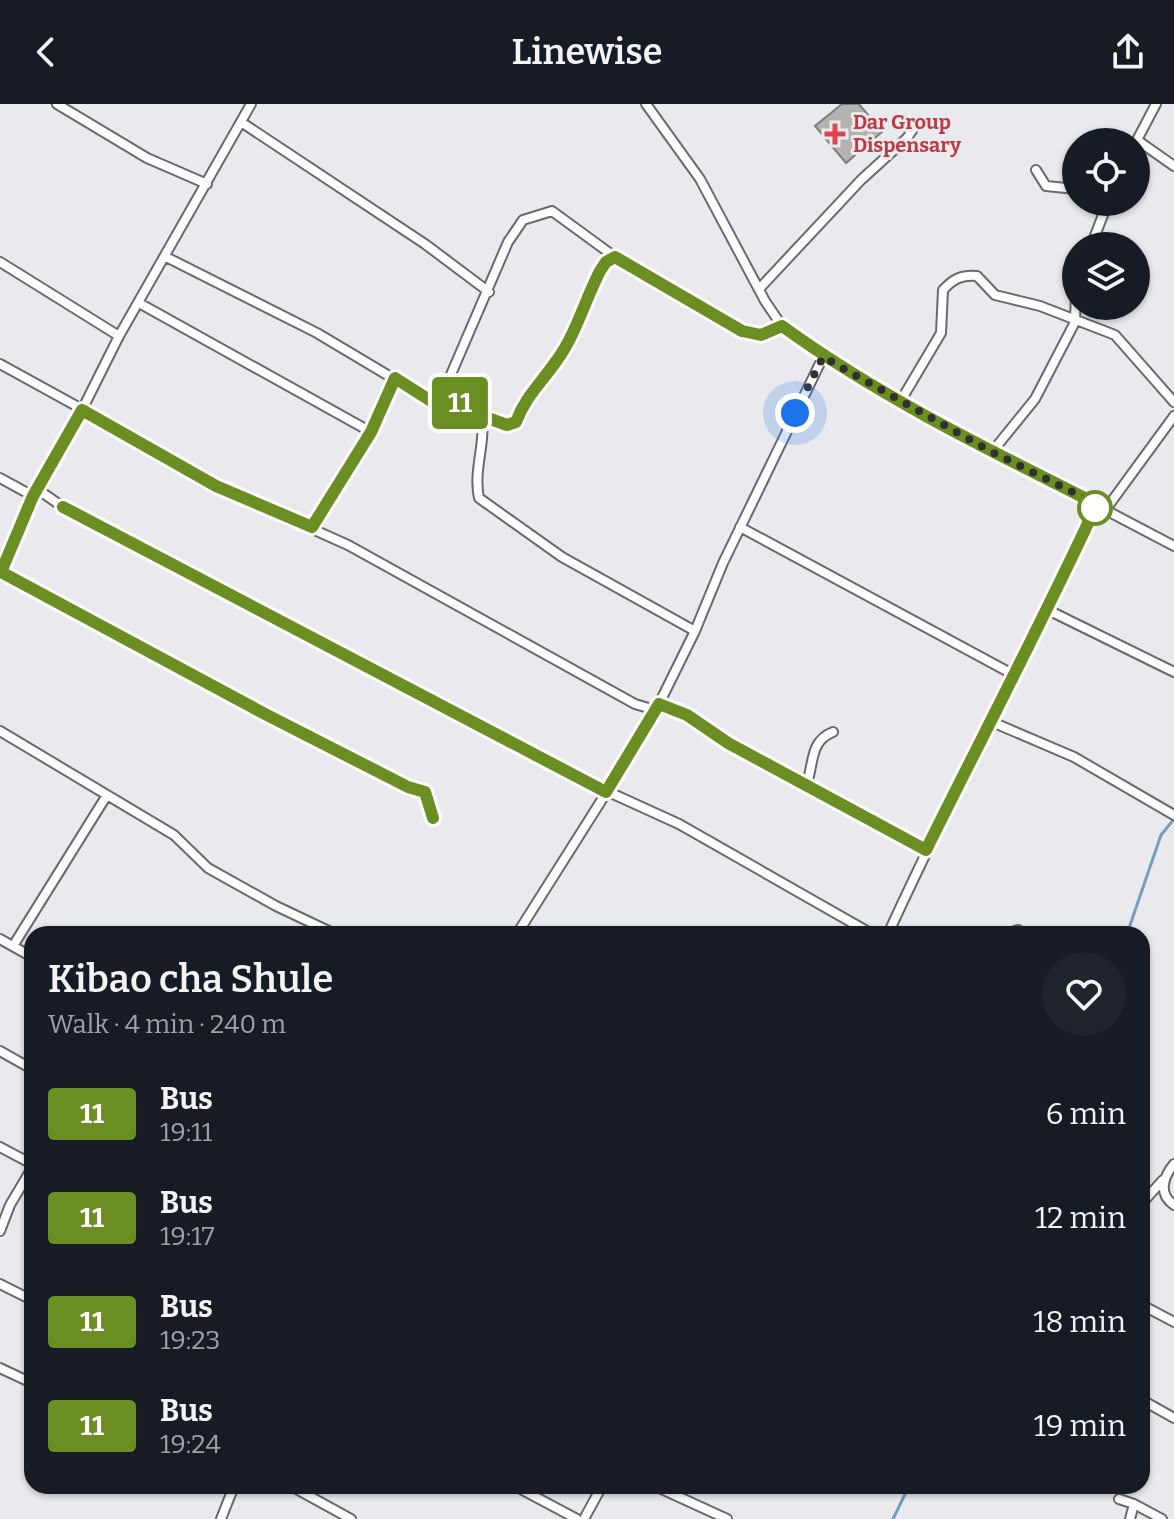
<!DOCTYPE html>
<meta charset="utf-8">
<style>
:root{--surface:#171b24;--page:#20242c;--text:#f1f3f6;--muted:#9ea1a6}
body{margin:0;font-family:Bitter,serif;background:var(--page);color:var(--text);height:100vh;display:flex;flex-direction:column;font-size:30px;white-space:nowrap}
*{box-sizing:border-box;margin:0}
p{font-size:26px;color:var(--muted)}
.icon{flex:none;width:44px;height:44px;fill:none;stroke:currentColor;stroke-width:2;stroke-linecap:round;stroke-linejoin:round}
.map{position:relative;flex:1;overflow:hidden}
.sheet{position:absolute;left:24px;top:822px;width:1126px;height:568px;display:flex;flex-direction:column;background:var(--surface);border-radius:24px;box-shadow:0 2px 6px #0004}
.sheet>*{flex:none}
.badge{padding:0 16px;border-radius:6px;font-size:28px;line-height:52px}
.buttons{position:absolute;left:1062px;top:24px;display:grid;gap:16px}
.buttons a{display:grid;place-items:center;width:88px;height:88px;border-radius:50%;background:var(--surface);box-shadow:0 2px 6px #0004;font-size:40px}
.you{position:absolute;width:40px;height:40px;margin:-20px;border:6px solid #fff;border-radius:50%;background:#1a73e8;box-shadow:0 0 0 12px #1a73e833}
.map>.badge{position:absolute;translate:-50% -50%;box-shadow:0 0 0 4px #fff}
.round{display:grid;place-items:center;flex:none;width:84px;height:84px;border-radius:42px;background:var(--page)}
.overview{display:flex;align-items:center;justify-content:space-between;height:136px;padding:0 24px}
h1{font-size:38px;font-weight:600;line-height:60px}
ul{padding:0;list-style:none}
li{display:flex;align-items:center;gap:24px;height:104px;padding:0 24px}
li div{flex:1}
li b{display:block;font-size:30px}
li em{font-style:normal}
li .badge{min-width:88px;font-weight:700;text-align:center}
header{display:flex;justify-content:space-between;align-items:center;height:104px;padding:0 24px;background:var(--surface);font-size:36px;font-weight:600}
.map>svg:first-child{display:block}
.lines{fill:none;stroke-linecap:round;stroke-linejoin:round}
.stream{stroke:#769ebd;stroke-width:3}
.building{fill:#b5b3af;stroke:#817f7c;stroke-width:2}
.minor-casing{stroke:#6a696d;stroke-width:12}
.minor{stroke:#fff;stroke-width:8}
.line-casing{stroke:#fff;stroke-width:18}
.line{stroke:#6b8e23;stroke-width:12}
.walk{stroke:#303031;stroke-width:8;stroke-dasharray:0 14.4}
.health-dot{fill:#e0444e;stroke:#eae9ee;stroke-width:3}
.stop-dot{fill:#fff;stroke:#6b8e23;stroke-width:4}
.labels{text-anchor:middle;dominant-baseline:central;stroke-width:6;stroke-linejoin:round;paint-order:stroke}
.health-label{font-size:20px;font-weight:bold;fill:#be3a42;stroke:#eae9ee;text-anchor:start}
</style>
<header><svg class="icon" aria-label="back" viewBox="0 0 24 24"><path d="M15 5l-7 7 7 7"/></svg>Linewise<svg class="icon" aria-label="share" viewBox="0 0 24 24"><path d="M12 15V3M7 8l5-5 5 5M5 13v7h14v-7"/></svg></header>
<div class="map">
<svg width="1174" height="1415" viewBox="0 0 1174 1415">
<rect width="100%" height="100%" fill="#eae9ee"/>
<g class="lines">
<path class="stream" d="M1127,830L1161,731L1174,715
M893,1415L909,1382"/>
</g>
<path class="building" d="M842,0H859L882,28L846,59L815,22Z"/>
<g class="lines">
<g class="minor-casing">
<path id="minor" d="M57,0L147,54L207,80
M646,0L700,75L765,197L782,222L823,253L900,298L1174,442
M241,18L425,140L489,188
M1137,36L1174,62
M1136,38L1156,0
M1036,66L1046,82L1076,85
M1091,142L1108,98
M166,153L317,229L431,297L443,289L508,138L523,116L552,107L615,153
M0,158L119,232
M759,185L861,76L907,34L915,22
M139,199L371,328
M0,260L160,348L216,382L348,441L635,600L655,606
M443,289L482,312L507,321L516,318C526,292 544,276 559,254C576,227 585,195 600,167L606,158L615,153L742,227L761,231L782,222
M900,298L941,229L943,186C954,174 962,171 977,172L995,191L1040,202L1115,231L1174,298
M482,312C486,339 473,366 479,394L562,453L695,527
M992,348L1035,295L1075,218L1076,187
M0,374L33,392
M37,385L63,403L578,674L679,720L872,830
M1106,405L1174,312
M312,423L371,328L395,274
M740,423L1016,572
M0,468L33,392L82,306L119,232L251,0
M1,468L265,610L408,683L425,688L433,714
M1048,506L1174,568
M659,600L687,611L728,639L926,746
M992,618L1074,653L1174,711
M0,627L174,731L208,764L276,802L335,830
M807,679C814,658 810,637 833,628
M517,830L625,659L659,600L695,527L723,459L823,253
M888,830C954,685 1030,545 1097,400
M1006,830L1018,826L1025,830
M0,835L32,853
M13,842L107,691
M0,947L32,965
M0,1043L32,1060
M1174,1060C1163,1073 1158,1090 1174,1101
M1142,1099L1163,1076
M0,1127L10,1101L32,1064
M0,1180L32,1196
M1142,1201L1174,1218
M0,1264L32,1279
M1142,1296L1174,1314
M291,1382L351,1415
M515,1382L577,1415
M655,1382L727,1415
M1119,1395L1134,1400L1130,1415
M1134,1400L1162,1415
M221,1415L234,1382
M584,1415L602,1382"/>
</g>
<use href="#minor" class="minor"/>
</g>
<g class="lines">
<g class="line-casing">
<path id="line" d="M63,403L606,688L659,600L687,611L728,639L926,746C983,631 1043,517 1097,400C989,346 880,293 782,222L761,231L742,227L615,153L606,158L600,167C585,196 576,230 557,256C542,278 525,293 516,318L507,321L482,312L443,289L431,297L395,274L371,328L312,423L216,382L82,306L33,392L1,468L265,610L408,683L425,688L433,714"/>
</g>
<use href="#line" class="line"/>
<path class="walk" d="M795,309L823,253L992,348L1097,400L1095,404"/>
</g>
<path class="health-dot" d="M831 18h8v8h8v8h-8v8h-8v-8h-8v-8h8z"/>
<circle class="stop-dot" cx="1095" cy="404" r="16"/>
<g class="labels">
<g class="health-label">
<text x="853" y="18">Dar Group<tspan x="853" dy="23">Dispensary</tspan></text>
</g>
</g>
</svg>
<div class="buttons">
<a><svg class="icon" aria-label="locate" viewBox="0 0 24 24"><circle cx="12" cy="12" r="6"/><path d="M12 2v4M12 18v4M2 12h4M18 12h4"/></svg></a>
<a><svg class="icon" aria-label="layers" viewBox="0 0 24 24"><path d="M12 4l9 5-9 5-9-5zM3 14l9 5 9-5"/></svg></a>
</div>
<div class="you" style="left:795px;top:309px"></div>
<b class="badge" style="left:460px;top:299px;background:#6b8e23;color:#fff">11</b>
<section class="sheet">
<div class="overview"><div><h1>Kibao cha Shule</h1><p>Walk · 4 min · 240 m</p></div><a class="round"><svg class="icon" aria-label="heart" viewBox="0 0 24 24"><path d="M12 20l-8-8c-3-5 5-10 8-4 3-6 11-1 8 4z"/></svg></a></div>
<ul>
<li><span class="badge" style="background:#6b8e23;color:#fff">11</span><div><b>Bus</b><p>19:11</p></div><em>6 min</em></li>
<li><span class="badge" style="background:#6b8e23;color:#fff">11</span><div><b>Bus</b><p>19:17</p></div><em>12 min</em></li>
<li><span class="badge" style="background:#6b8e23;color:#fff">11</span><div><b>Bus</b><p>19:23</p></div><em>18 min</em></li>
<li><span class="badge" style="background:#6b8e23;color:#fff">11</span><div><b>Bus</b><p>19:24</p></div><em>19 min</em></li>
</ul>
</section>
</div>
